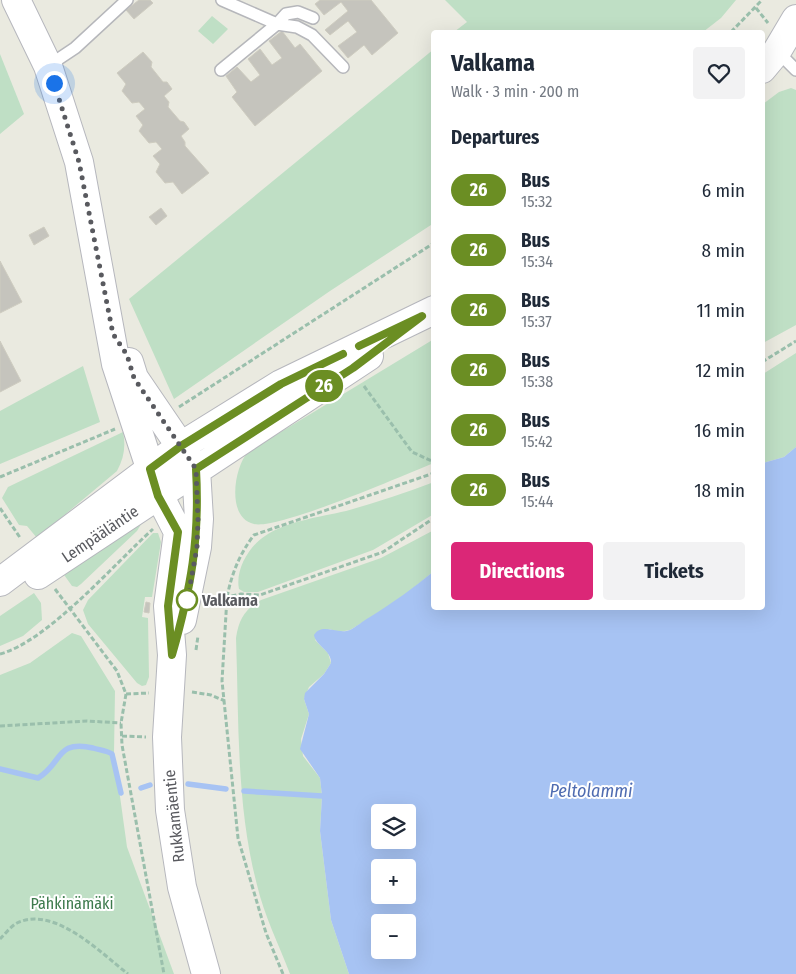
<!DOCTYPE html>
<meta charset="utf-8">
<style>
:root{--surface:#fff;--page:#f2f2f3;--text:#1f2937;--muted:#747a83;--accent:#db2777}
body{margin:0;font-family:"Fira Sans Condensed",sans-serif;background:var(--page);color:var(--text);height:100vh;display:flex;flex-direction:column;font-size:19px;white-space:nowrap}
*{box-sizing:border-box;margin:0}
p{font-size:16px;color:var(--muted)}
.icon{flex:none;width:28px;height:28px;fill:none;stroke:currentColor;stroke-width:2;stroke-linecap:round;stroke-linejoin:round}
.map{position:relative;flex:1;overflow:hidden}
.drawer{position:absolute;left:431px;top:30px;width:334px;height:580px;display:flex;flex-direction:column;background:var(--surface);border-radius:5px;box-shadow:0 5px 20px #0002}
.drawer>*{flex:none}
.badge{padding:0 10px;border-radius:16px;font-size:18px;line-height:32px}
.tools{position:absolute;left:371px;top:804px;display:grid;gap:10px}
.tools a{display:grid;place-items:center;width:45px;height:45px;border-radius:5px;background:var(--surface);box-shadow:0 5px 20px #0002;font-size:25px}
.you{position:absolute;width:25px;height:25px;margin:-12px;border:4px solid #fff;border-radius:50%;background:#1a73e8;box-shadow:0 0 0 8px #1a73e833}
.map>.badge{position:absolute;translate:-50% -50%;box-shadow:0 0 0 2px #fff}
h2{padding:0 20px;font-size:19px;line-height:45px}
.round{display:grid;place-items:center;flex:none;width:52px;height:52px;border-radius:5px;background:var(--page)}
.summary{display:flex;align-items:center;justify-content:space-between;height:85px;padding:0 20px}
h1{font-size:24px;font-weight:700;line-height:38px}
.primary-button{display:flex;gap:10px;margin-top:auto;padding:10px 20px}
.primary-button a{flex:1;height:58px;border-radius:5px;background:var(--accent);color:#fff;font-size:20px;font-weight:700;line-height:58px;text-align:center}
.primary-button a+a{background:var(--page);color:var(--text)}
ul{padding:0;list-style:none}
li{display:flex;align-items:center;gap:15px;height:60px;padding:0 20px}
li div{flex:1}
li b{display:block;font-size:19px}
li em{font-style:normal}
li .badge{min-width:55px;font-weight:700;text-align:center}
.map>svg:first-child{display:block}
.green{fill:#bfdfc5}
.water{fill:#a7c3f3;fill-rule:evenodd}
.lines{fill:none;stroke-linecap:round;stroke-linejoin:round}
.stream{stroke:#a7c3f3;stroke-width:5.5}
.building{fill:#c5c4bd;stroke:#ceccc0}
.lane-casing{stroke:#b6b7bb;stroke-width:14}
.secondary-casing{stroke:#b6b7bd;stroke-width:30}
.path{stroke:#9abfac;stroke-width:3;stroke-dasharray:5 2.5;stroke-linecap:butt}
.lane{stroke:#fff;stroke-width:11}
.secondary{stroke:#fff;stroke-width:28}
.line-casing{stroke:#fff;stroke-width:11}
.line{stroke:#6b8e23;stroke-width:8}
.walk{stroke:#595a5f;stroke-width:5;stroke-dasharray:0 9}
.stop-dot{fill:#fff;stroke:#6b8e23;stroke-width:2.5}
.labels{text-anchor:middle;dominant-baseline:central;stroke-width:4;stroke-linejoin:round;paint-order:stroke}
.street-label{font-size:16px;fill:#595a5f;stroke:#fff}
.stop-label{font-size:16px;font-weight:bold;fill:#595a5f;stroke:#fff;text-anchor:start}
.park-label{font-size:16px;fill:#3d7a4c;stroke:#fff}
.water-label{font-size:18px;font-style:italic;fill:#4f6cb1;stroke:#fff}
</style>
<div class="map">
<svg width="796" height="974" viewBox="0 0 796 974">
<rect width="100%" height="100%" fill="#eaeae0"/>
<path class="green" d="M445,0H736L721,18L703,32H454L467,22Z
M212,16L228,29L213,44L198,31Z
M434,49V223L330,291L174,399L129,299Z
M0,54L24,114L0,134Z
M791,88L796,90V325L763,343V104L779,92Z
M434,339V463C404,475 278,530 254,524C226,518 234,467 248,452Z
M796,353V447L784,457L763,463V374Z
M83,366L100,422L0,464V411Z
M123,432C126,446 124,458 117,471L37,538L27,526L19,525L2,498L8,487Z
M434,482V514L373,550L258,592H244L239,589C235,570 249,546 265,536C287,521 320,517 346,511C375,503 405,493 434,482Z
M143,521L137,531L81,584L77,587L72,586L62,572Z
M434,530V571L398,601L350,630L339,632L329,629L315,640L328,653L331,663L324,674L309,687L304,699L309,714L301,739L303,756L320,778L322,796L320,831L331,920L349,974H290C279,945 264,915 257,885C236,805 239,720 236,638C239,619 244,610 261,600L381,558Z
M153,533H158L161,542L152,597H145L142,617L148,618L149,677L146,685L142,686L137,683L88,624L83,610L88,600Z
M34,593L41,603L42,620L23,636L0,646V616Z
M72,633L81,636L115,691L114,753L127,847L174,974H0V675L30,663Z"/>
<path class="water" d="M796,447V974H349L331,920L320,831L322,796L320,778L300,749L309,714L304,699L305,693L324,674L331,663C332,651 316,646 314,635C322,622 337,635 350,630C356,627 363,621 370,617C394,602 412,589 434,571V608H762L763,463L784,457ZM380,812H408V840H380ZM380,868H408V895H380ZM380,922H408V950H380Z"/>
<g class="lines">
<path class="stream" d="M0,769L38,778C62,764 56,739 93,748C99,750 106,750 112,754L121,793
M188,784L226,789
M141,788L150,785
M244,791L322,796"/>
</g>
<path class="building" d="M139,0H150L153,3L134,19L126,10Z
M320,0H371L398,33L372,55L364,45L348,58L338,46L357,32L348,21L330,35L325,30L348,11L341,2L324,15L315,4Z
M282,31L295,48L300,44L322,71L255,126L232,97L237,92L226,76L237,67L251,82L260,75L248,59L260,49L272,65L282,58L269,41Z
M143,52L152,62L151,67L163,82H167L172,89L164,96L169,102L168,107L180,121L184,122L189,129L181,136L185,142V146L209,173L182,194L173,182L165,183L156,172L160,164L153,156L162,149L156,142L149,143L139,131L143,125L136,116L145,109L139,102L132,103L122,91L126,84L117,73Z
M161,208L167,216L156,225L149,217Z
M44,227L49,236L34,245L29,235Z
M0,261L22,302L0,313Z
M0,341L21,381L0,392Z
M146,602L150,603L149,613L144,612Z"/>
<g class="lines">
<g class="lane-casing">
<path id="lane" d="M222,0L277,24L297,27L312,35L343,67
M777,51L796,70
M48,66L75,48L127,0
M221,70L277,24L286,14L298,12L313,18"/>
</g>
<g class="secondary-casing">
<path id="secondary" d="M16,0L48,66L79,162L116,364L159,495L178,532L168,606L172,655L167,737L170,810L182,887L206,974
M762,69L777,51L796,19
M129,362L134,378L196,469L199,519L197,547L182,620
M38,575L369,356
M0,582L181,446L281,384L434,310"/>
</g>
<path class="path" d="M756,8L768,23
M731,32L762,0
M762,362L796,341
M364,386L412,452L434,462
M179,407L434,243
M0,477L115,429
M0,508L21,539
M55,589L117,671L126,694L121,723L122,745L164,974
M227,597C232,573 239,555 254,535L434,473
M196,650L198,636
M0,654C48,641 114,564 153,529
M192,692L211,695L225,701
M126,694L149,693
M0,726L87,721L121,723
M122,736L146,737
M0,939C5,934 11,926 17,923C54,905 101,953 128,974
M283,974L266,933L238,838L222,681L227,597L241,594L260,595L383,552L434,518"/>
<use href="#lane" class="lane"/>
<use href="#secondary" class="secondary"/>
</g>
<g class="lines">
<g class="line-casing">
<path id="line" d="M343,354L281,384L181,446L150,469L158,496L178,532L168,606L172,655C191,588 200,539 196,469L353,368L422,316L359,346"/>
</g>
<use href="#line" class="line"/>
<path class="walk" d="M54,83L79,162L113,334L127,355L134,378L196,469L198,520L197,547L186,608L187,600"/>
</g>
<circle class="stop-dot" cx="187" cy="600" r="10"/>
<g class="labels">
<g class="street-label">
<text transform="translate(100 534) rotate(-34)">Lempääläntie</text>
<text transform="translate(174 816) rotate(-96)">Rukkamäentie</text>
</g>
<g class="stop-label">
<text x="202" y="600">Valkama</text>
</g>
<g class="park-label">
<text x="72" y="903">Pähkinämäki</text>
</g>
<g class="water-label">
<text x="591" y="791">Peltolammi</text>
</g>
</g>
</svg>
<div class="tools">
<a><svg class="icon" aria-label="layers" viewBox="0 0 24 24"><path d="M12 4l9 5-9 5-9-5zM3 14l9 5 9-5"/></svg></a>
<a>+</a>
<a>−</a>
</div>
<div class="you" style="left:54px;top:83px"></div>
<b class="badge" style="left:324px;top:386px;background:#6b8e23;color:#fff">26</b>
<section class="drawer">
<div class="summary"><div><h1>Valkama</h1><p>Walk · 3 min · 200 m</p></div><a class="round"><svg class="icon" aria-label="heart" viewBox="0 0 24 24"><path d="M12 20l-8-8c-3-5 5-10 8-4 3-6 11-1 8 4z"/></svg></a></div>
<h2>Departures</h2>
<ul>
<li><span class="badge" style="background:#6b8e23;color:#fff">26</span><div><b>Bus</b><p>15:32</p></div><em>6 min</em></li>
<li><span class="badge" style="background:#6b8e23;color:#fff">26</span><div><b>Bus</b><p>15:34</p></div><em>8 min</em></li>
<li><span class="badge" style="background:#6b8e23;color:#fff">26</span><div><b>Bus</b><p>15:37</p></div><em>11 min</em></li>
<li><span class="badge" style="background:#6b8e23;color:#fff">26</span><div><b>Bus</b><p>15:38</p></div><em>12 min</em></li>
<li><span class="badge" style="background:#6b8e23;color:#fff">26</span><div><b>Bus</b><p>15:42</p></div><em>16 min</em></li>
<li><span class="badge" style="background:#6b8e23;color:#fff">26</span><div><b>Bus</b><p>15:44</p></div><em>18 min</em></li>
</ul>
<div class="primary-button"><a>Directions</a><a>Tickets</a></div>
</section>
</div>
